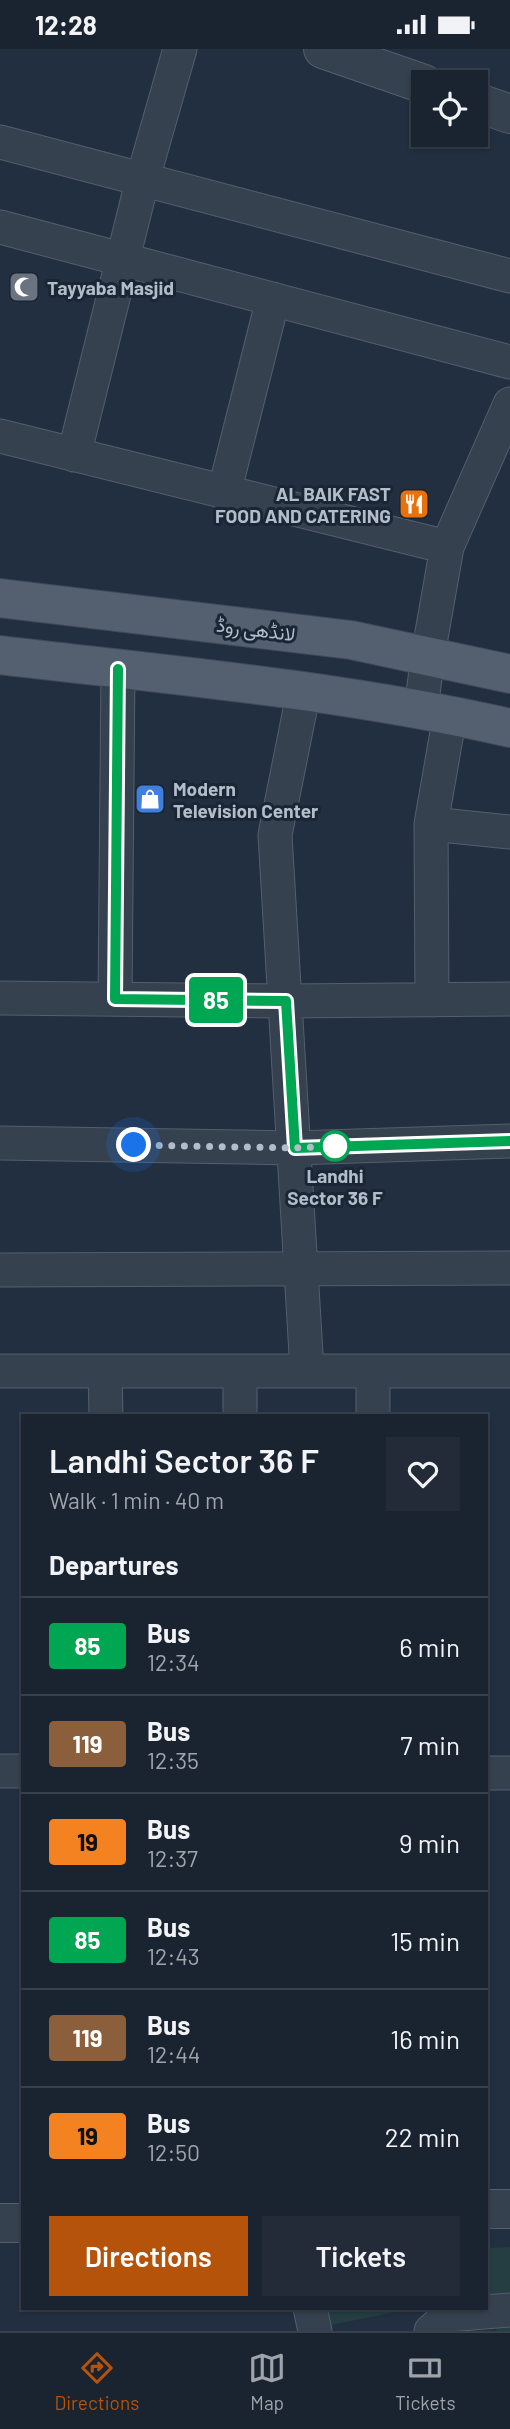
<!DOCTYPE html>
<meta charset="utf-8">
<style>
:root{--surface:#1a2330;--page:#232b38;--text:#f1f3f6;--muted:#9fa4ab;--line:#38404c;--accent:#b45309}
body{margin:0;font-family:Barlow,Vazirmatn,sans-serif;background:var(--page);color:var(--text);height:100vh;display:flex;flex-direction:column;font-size:26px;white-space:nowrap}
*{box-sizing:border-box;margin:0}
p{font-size:23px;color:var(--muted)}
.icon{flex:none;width:38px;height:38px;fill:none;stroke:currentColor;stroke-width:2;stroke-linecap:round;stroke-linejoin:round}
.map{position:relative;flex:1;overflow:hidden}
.panel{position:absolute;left:21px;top:1365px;width:467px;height:896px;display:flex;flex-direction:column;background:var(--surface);border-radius:0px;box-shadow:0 2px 5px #0004,0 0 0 2px var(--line)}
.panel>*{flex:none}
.badge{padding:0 14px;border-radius:5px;font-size:24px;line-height:46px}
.controls{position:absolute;left:411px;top:21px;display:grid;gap:14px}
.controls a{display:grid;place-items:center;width:77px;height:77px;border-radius:0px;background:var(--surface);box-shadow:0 2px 5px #0004,0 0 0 2px var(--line);font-size:35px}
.you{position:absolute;width:35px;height:35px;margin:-18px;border:5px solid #fff;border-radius:50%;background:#1a73e8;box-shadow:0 0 0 10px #1a73e833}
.map>.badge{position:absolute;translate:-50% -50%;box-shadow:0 0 0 4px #fff}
h2{padding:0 28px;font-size:26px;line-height:63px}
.round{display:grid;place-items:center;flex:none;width:74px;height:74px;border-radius:0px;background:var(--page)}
.head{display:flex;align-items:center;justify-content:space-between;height:119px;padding:0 28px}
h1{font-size:33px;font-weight:600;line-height:52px}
.button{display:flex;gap:14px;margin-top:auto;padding:14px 28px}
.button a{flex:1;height:80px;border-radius:0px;background:var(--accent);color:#fff;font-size:28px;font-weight:600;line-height:80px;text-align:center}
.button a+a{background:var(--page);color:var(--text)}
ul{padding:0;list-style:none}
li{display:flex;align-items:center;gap:21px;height:98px;padding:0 28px;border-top:2px solid var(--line)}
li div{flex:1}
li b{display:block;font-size:26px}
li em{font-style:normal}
li .badge{min-width:77px;font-weight:700;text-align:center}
.status{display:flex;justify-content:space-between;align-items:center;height:49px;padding:0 35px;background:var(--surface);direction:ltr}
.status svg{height:19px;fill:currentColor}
.tab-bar{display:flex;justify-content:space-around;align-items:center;height:98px;border-top:2px solid var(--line);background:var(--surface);font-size:19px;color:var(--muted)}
.tab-bar a{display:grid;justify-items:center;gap:4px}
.tab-bar .selected{color:var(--accent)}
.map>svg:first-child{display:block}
.green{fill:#243e41}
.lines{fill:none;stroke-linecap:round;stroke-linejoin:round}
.minor-casing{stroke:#545f6d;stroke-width:35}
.tertiary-casing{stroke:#545f6d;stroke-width:40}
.primary-casing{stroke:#3f4a58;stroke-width:40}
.minor{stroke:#36414f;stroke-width:33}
.tertiary{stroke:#36414f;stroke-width:38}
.primary{stroke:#546070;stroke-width:38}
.line-casing{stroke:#fff;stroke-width:16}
.line{stroke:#00a651;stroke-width:10}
.walk{stroke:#b2bcca;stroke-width:7;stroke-dasharray:0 12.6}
.stop-dot{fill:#fff;stroke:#00a651;stroke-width:3.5}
.labels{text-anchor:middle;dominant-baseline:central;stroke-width:6;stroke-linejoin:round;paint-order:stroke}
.poi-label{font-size:19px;font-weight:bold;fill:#b2bcca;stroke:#1b2634;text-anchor:start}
.street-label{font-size:19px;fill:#b2bcca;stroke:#1b2634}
.stop-label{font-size:19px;font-weight:bold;fill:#b2bcca;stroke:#1b2634}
</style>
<div class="status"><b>12:28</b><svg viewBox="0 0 49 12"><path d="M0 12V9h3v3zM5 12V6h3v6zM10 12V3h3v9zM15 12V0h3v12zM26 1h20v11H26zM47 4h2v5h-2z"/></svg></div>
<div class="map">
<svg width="510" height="2282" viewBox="0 0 510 2282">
<rect width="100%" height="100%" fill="#222f40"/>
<path class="green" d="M510,2198V2282H497L487,2259L486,2199Z
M329,2259H415L331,2276Z"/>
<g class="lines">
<g class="minor-casing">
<path id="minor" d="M0,93L510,227
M0,178L510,313
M0,387L447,498
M74,406L143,129L180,0
M224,444L273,250
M304,641L275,786L307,1322
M421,660L428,606L447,498L510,355
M431,775L510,783
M0,949L286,952L510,950
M115,950L118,620
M432,951L431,775L450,666
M0,1094L295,1099L510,1092
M0,1221L510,1219
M0,1322H510
M105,1322L106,1367
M240,1367V1322
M373,1367V1322
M0,1722H23
M486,1724H510
M310,2259L315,2282
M431,2282L449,2266L510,2261"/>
</g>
<g class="tertiary-casing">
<path id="tertiary" d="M323,0L424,35
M476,53L510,65
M486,2160H510
M0,2174H23"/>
</g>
<g class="primary-casing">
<path id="primary" d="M0,549L351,591L510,625
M0,606C171,626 342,641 510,679"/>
</g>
<use href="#minor" class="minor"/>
<use href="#tertiary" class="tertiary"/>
<use href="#primary" class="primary"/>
</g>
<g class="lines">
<g class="line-casing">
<path id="line" d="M118,620L115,950L286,952L295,1099L510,1092"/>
</g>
<use href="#line" class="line"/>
<path class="walk" d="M134,1096L295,1099L335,1097"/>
</g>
<defs>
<g id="mosque-square" transform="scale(1.575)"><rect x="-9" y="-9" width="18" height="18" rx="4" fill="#6b7280" stroke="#1b2634"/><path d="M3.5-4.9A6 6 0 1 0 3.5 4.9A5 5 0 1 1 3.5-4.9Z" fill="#fff"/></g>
<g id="restaurant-square" transform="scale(1.575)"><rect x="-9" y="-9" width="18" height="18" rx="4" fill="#e8710a" stroke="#1b2634"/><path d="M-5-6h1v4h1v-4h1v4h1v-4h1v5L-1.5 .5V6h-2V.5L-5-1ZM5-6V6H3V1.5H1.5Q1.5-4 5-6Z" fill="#fff"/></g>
<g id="shop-square" transform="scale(1.575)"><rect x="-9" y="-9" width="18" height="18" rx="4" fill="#3f7fe0" stroke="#1b2634"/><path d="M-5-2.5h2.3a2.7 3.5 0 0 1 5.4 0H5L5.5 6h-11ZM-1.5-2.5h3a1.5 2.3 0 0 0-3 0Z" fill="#fff"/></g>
</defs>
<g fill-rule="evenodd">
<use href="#mosque-square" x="24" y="238"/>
<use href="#restaurant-square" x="414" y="455"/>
<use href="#shop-square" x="150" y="750"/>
</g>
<circle class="stop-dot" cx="335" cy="1097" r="14"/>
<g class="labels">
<g class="poi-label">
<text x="47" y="238">Tayyaba Masjid</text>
<text x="391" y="444" text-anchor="end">AL BAIK FAST<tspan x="391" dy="22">FOOD AND CATERING</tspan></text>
<text x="173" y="739">Modern<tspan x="173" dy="22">Television Center</tspan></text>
</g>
<g class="street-label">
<text transform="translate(256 580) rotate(7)">لانڈھی روڈ</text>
</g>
<g class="stop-label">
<text x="335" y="1126">Landhi<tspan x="335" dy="22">Sector 36 F</tspan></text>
</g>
</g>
</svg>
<div class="controls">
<a><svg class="icon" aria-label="locate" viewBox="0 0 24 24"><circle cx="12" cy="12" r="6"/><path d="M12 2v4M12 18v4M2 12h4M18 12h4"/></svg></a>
</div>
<div class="you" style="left:134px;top:1096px"></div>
<b class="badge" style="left:216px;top:951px;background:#00a651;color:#fff">85</b>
<section class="panel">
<div class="head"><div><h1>Landhi Sector 36 F</h1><p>Walk · 1 min · 40 m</p></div><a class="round"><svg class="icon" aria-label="heart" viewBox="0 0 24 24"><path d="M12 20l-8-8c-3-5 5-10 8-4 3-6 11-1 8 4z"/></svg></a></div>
<h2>Departures</h2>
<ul>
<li><span class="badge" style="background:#00a651;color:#fff">85</span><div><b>Bus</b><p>12:34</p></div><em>6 min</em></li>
<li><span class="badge" style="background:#8b5e3c;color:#fff">119</span><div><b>Bus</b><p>12:35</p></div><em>7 min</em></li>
<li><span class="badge" style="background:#f58220;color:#111">19</span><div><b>Bus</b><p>12:37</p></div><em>9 min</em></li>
<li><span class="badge" style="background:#00a651;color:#fff">85</span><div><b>Bus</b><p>12:43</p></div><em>15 min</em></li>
<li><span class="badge" style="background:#8b5e3c;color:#fff">119</span><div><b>Bus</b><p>12:44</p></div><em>16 min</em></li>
<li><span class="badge" style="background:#f58220;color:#111">19</span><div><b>Bus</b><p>12:50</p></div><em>22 min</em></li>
</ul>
<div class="button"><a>Directions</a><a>Tickets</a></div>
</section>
</div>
<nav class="tab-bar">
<a class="selected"><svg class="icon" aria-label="directions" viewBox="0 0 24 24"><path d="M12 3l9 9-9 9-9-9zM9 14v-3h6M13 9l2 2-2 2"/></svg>Directions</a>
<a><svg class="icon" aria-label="map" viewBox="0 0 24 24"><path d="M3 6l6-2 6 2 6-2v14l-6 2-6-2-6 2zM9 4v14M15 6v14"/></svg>Map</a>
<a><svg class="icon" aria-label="tickets" viewBox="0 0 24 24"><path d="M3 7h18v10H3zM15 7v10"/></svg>Tickets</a>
</nav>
